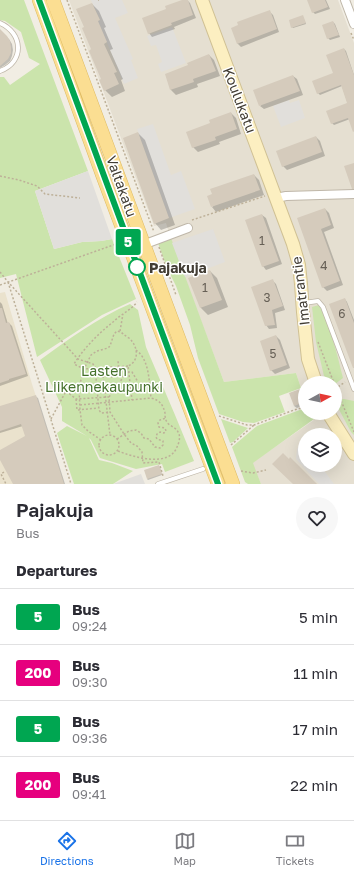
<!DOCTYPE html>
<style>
:root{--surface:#fff;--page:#f7f7f7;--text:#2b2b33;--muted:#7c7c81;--line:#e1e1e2;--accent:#1a73e8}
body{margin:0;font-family:"Golos Text",sans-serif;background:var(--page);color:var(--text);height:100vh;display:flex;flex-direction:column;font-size:15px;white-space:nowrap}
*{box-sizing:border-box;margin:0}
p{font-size:13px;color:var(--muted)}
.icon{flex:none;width:22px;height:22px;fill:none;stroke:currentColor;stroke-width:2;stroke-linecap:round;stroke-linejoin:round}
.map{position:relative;height:484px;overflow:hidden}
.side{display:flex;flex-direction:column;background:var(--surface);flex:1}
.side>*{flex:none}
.badge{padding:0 8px;border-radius:3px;font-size:14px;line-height:26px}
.needle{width:26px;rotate:82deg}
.buttons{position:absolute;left:298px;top:376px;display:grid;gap:8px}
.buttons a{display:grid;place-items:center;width:44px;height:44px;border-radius:50%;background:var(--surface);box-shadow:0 4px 16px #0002;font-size:20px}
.map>.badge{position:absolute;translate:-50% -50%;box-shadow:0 0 0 2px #fff}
h2{padding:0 16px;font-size:15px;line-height:36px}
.round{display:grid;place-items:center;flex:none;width:42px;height:42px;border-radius:21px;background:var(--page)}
.overview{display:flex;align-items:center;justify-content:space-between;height:68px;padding:0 16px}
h1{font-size:19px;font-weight:600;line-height:30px}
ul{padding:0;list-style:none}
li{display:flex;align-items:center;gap:12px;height:56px;padding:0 16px;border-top:1px solid var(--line)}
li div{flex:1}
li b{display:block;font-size:15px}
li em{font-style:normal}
li .badge{min-width:44px;font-weight:700;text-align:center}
.tabs{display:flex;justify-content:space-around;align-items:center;height:56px;border-top:1px solid var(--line);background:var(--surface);font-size:11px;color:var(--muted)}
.tabs a{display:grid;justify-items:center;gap:2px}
.tabs .on{color:var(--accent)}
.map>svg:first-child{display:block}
.residential{fill:#e5dfd1;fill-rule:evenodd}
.education{fill:#eae2cd}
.green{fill:#cbe4ac}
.parking{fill:#e1dfdb}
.shadow{fill:#0003}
.building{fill:#d5cbbc}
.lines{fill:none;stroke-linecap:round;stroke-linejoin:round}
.lane-casing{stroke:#bfb7a9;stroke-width:5.5}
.street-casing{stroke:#bfb7a9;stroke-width:10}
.secondary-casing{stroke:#d0c194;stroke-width:14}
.primary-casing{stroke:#dfbb63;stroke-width:14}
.path{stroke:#bdb098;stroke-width:1.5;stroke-dasharray:2 2;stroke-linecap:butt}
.lane{stroke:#fff;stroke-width:4}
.street{stroke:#fff;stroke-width:8}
.secondary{stroke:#fcefc1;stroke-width:12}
.primary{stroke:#fbde92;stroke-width:13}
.line-casing{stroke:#fff;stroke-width:9}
.line{stroke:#00a651;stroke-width:6}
.stop-dot{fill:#fff;stroke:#00a651;stroke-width:2}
.labels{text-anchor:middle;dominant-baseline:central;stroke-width:3;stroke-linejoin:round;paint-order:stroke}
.number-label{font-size:12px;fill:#676056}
.street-label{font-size:14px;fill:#423d34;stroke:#fff}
.stop-label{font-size:14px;font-weight:bold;fill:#423d34;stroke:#fff;text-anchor:start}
.park-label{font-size:14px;fill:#44712a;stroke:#fff}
</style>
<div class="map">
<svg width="354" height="484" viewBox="0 0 354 484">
<rect width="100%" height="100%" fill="#f1ede3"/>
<path class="residential" d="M69,0H338L354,43V484H261L252,463L314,420L311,413H335V383H305V400L296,373L224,382L172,243L166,223L154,226ZM305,435H335V465H305Z"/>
<path class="education" d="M5,292L32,384L64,484H0V293Z"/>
<path class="green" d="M0,0H24L88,171L35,191L54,249L82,242L101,241L112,239L136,299L102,315L37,357L16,274L0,278V77H4L10,85L40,64L29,58L21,32L5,21L0,20Z
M171,238L224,382L296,373L301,388L279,396L285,412L254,423L243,422L219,414L198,358L190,325L176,286L167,268L158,243Z
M130,304L138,310L146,347L175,415L194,461L165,472L162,464L136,469L100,458L91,440L89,438L99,460L112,463L133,471L113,484H74L57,433L67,426L87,436L62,421V407L40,360C67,340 99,317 130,304Z
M319,305C331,327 337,354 343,378L335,384V383H328L324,376L316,342L312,307Z
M344,399L354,401V435L351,432L335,402V400Z
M305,408V413H311L314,419L253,463L261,484H248L245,482L232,447L257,426Z
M221,419L248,428L233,442L230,443Z"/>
<path class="parking" d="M91,0H122L128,13L115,18L133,59L131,60L138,78L124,84L98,21L100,20Z
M172,27L186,63L161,72L158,64L162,62L156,45L151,46L147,36Z
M289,100L290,103L299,100L305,118L281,127L273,106Z
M153,124L171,175L181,171L195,209L169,218L137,129Z
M88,171L112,239L101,241L82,242L54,249L35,191Z
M213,229L225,262L185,277L172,243Z
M302,442L305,446V465H320L334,484H319L296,459L297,449Z
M141,474L145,484H113Z"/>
<path class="shadow" d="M184,0H187L190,3L196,18L174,27L175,29L152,37L149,33L167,10Z
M308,0H326L330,9L315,14L313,12Z
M92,4L99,11L106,27L104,28L113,49L110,50L123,79L121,80L125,91L112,97L105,90L103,80L85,28Z
M269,11L273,15L279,32L241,47L237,43Z
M303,17L306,24L293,28L292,27Z
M333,22L335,24L340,37L330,40L328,38Z
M0,32L9,39L12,44L13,50L12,56L10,61L5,65L0,68Z
M344,49L346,51L354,75V132L350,119L334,125L332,123L348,104L342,86L320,95L318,93L334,74Z
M209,55L214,60L220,76L197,84L198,87L176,95L171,90L166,75L190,66Z
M293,76L297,79L303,95L264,109L260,106Z
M231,113L236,118L241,134L219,142L220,144L198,152L193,147L211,124Z
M138,133L145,140L175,225L161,230L155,223Z
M316,137L320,141L325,156L287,170L283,166Z
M254,175L259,180L264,195L216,212L212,207Z
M325,209L329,213L334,228L324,232L343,285L327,291L323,287L298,219Z
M262,215L266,218L282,264L266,270L263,266Z
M210,271L217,278L228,307L208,315L201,308L190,279Z
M272,280L276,284L285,310L275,313L277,328L269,329L266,325Z
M345,299L347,302L354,320V367Z
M0,302L2,304L8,324L9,323L12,326L28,376L0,386Z
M276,336L280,340L290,368L275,374L271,370Z
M300,390L302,392L305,400V405L297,408L294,406Z
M35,396L38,398L65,484H14L0,458V451L27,437L23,426L0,433V407Z
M160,467L162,475L148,480L147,479Z"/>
<path class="building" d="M182,0H188L193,15L171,23L172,25L148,34L142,18L166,9L165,6Z
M307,0H325L328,7L312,13Z
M92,3L100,20L98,21L107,42L104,44L117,72L114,73L119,84L104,91L99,80L101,79L89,51L91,49L82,28L84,27L76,9Z
M270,10L277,29L237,44L231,28L238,25L237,22Z
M303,15L306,23L291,28L289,20Z
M333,21L339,35L327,39L322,25Z
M0,29L7,36L10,41L11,47V53L8,59L0,66Z
M344,48L354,75V131L353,132L348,118L331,124L326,111L347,103L341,85L317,94L312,81L333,73L326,55Z
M209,54L216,71L193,79L194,82L170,90L165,74L188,65L187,63Z
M293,75L300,91L259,106L253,90Z
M231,112L237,129L215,137L216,140L192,148L186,132L210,123L209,120Z
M138,132L169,218L154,224L123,138Z
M316,136L322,152L282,167L276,151Z
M354,163V189H352L344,166Z
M254,174L260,190L211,207L207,196L212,194L210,189Z
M325,208L331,225L321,229L340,281L322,288L297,218Z
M262,214L279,261L262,267L245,220Z
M210,270L222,300L200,308L188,278Z
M273,279L283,306L272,310L275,325L265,326L251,287Z
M345,298L354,323V368H353L329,304Z
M0,308H2L6,323L9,322L26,374L9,379V380L0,383Z
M276,335L287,365L270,371L260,341Z
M300,389L305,402L294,406L289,393Z
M36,395L64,484H13L0,460V450L25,436L21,424L0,431V406Z
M283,453L289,459L290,457L317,484H293L272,464Z
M159,465L162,474L147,479L144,470Z"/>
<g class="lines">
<g class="lane-casing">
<path id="lane" d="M0,23C23,33 25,62 0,71
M304,303L318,301L323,307L354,389
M158,484L203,469"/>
</g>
<g class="street-casing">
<path id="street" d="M345,0L354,24
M276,198L286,196L354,194
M140,246L188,228"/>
</g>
<g class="secondary-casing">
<path id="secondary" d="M202,0L293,244L299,265L301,284L303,312L308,359L316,383
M328,413L354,454"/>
</g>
<g class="primary-casing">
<path id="primary" d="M39,0L102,174L218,484
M53,0L233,484"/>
</g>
<path class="path" d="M67,0L154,232
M98,0H99
M351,33L354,40
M0,176L19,180L37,186L45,194L80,198
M192,220L265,196
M159,247L176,295
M0,272L8,282L78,359L93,364L95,367L99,410L101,413L110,412
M8,282L71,484
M0,285L116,244
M120,331L123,314
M318,342L334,383
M136,350C150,360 149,383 151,398
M128,366L84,369L74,364C84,348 98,334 113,322C120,315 131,310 137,302
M102,368L110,435
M111,377L119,375L118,360
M335,386L354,432
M335,389L345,382
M109,397L120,382L126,372H132L138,382
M76,399L77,410L98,408
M80,405L151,398C159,400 163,404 165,413C165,416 165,419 167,422C169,426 176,427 178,432C181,436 179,443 177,447C169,468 133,457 118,451
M219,416L247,425H254L294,410L305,407
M51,419L66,391L76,399L109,397L110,412L124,434L131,443L137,446L142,452L143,463L159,462L163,476
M99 445a10 10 0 1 1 20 0a10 10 0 1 1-20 0Z
M117,439L129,431L136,430L141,433L144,438L149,439L155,447L160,448L163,445V441L157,439L156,437L157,434L160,432L164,433L166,431L165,428L159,427L158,423L160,420L166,418
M101,440L88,431L82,425L80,410L79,387L84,369L91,355L97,351L108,348L110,346L114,334L117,331L121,332C124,335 126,336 129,338C138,346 140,361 128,366L132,400
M231,445L254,425
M241,471L253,473L266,470
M4,472L1,474L6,484"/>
<use href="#lane" class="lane"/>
<use href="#street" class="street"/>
<use href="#secondary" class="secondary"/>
<use href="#primary" class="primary"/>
</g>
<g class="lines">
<g class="line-casing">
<path id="line" d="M39,0L218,484"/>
</g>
<use href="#line" class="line"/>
</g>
<circle class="stop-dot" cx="137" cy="267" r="8"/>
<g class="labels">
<g class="number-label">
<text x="262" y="240">1</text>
<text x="324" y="265">4</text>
<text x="205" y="287">1</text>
<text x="267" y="297">3</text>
<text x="342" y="313">6</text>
<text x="273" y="353">5</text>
</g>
<g class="street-label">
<text transform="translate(240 100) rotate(69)">Koulukatu</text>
<text transform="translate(122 186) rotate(70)">Valtakatu</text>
<text transform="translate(300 291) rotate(-97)">Imatrantie</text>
</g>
<g class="stop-label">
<text x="149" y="267">Pajakuja</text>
</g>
<g class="park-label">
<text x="104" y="370">Lasten<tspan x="104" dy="16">Liikennekaupunki</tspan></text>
</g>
</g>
</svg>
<div class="buttons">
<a><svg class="needle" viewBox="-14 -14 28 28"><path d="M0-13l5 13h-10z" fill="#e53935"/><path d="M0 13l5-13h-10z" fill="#7c7c81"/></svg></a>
<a><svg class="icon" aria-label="layers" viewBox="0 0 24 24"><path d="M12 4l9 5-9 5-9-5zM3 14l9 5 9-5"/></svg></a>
</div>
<b class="badge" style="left:128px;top:242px;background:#00a651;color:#fff">5</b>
</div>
<section class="side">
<div class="overview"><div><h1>Pajakuja</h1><p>Bus</p></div><a class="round"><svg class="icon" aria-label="heart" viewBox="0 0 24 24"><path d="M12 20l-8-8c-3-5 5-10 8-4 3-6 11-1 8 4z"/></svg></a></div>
<h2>Departures</h2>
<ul>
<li><span class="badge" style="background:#00a651;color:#fff">5</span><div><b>Bus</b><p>09:24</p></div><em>5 min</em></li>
<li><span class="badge" style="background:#e6007e;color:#fff">200</span><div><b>Bus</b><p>09:30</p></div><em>11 min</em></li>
<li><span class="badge" style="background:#00a651;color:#fff">5</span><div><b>Bus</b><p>09:36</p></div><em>17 min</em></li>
<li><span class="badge" style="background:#e6007e;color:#fff">200</span><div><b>Bus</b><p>09:41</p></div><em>22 min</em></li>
</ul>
</section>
<nav class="tabs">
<a class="on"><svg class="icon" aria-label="directions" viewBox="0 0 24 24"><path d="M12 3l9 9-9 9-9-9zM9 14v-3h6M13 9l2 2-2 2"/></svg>Directions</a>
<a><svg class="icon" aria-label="map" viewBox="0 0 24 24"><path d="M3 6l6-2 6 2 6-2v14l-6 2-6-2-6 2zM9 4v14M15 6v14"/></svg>Map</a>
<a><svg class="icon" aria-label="tickets" viewBox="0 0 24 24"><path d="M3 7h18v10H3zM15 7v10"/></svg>Tickets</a>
</nav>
